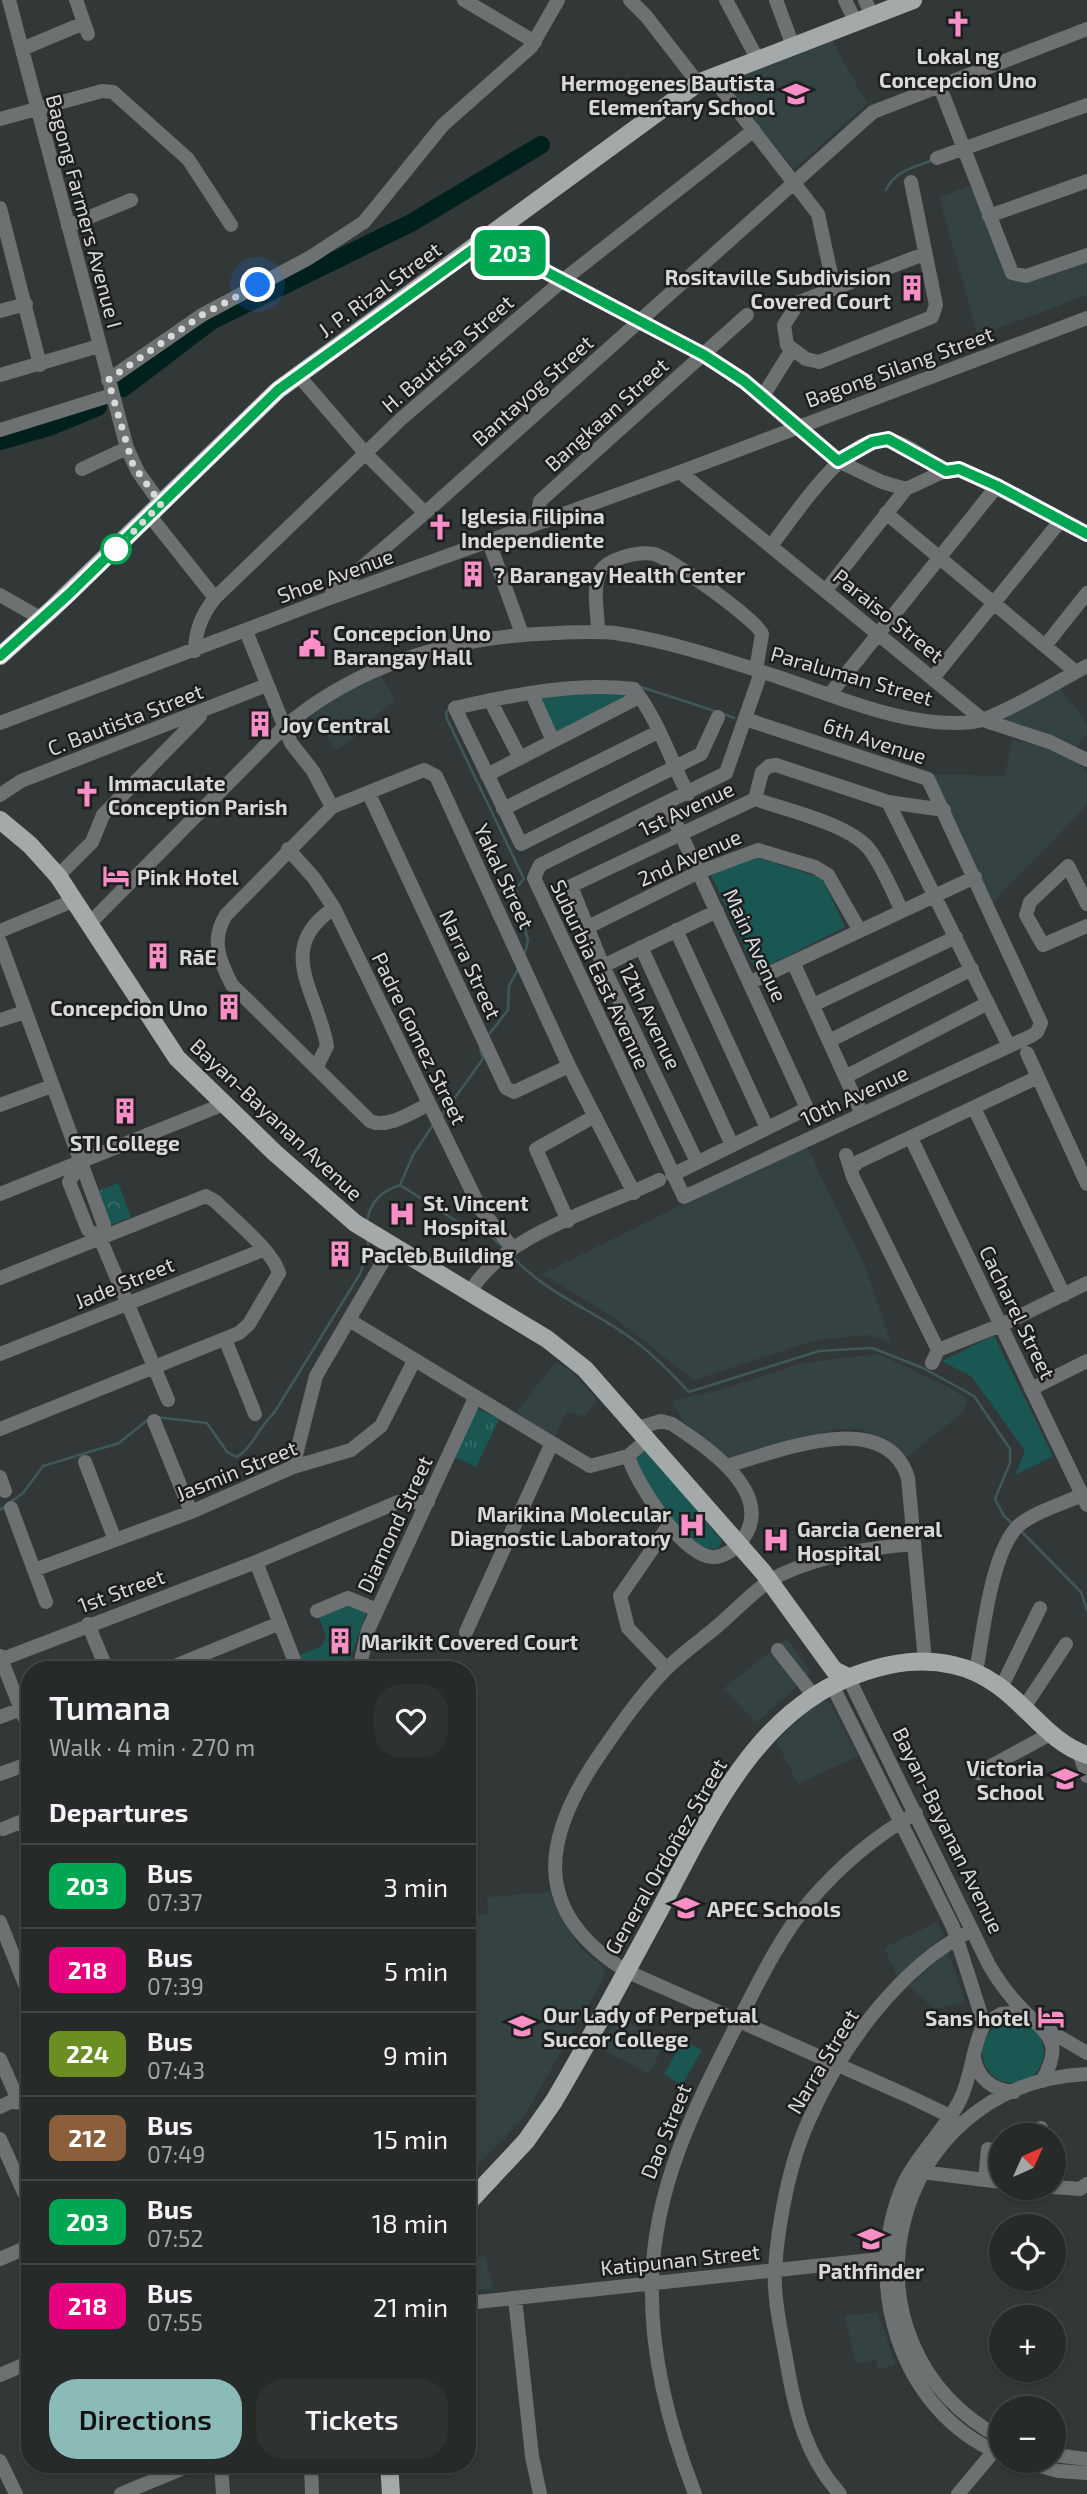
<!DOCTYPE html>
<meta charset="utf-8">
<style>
:root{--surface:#262a29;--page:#2e3231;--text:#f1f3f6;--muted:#a4a7a8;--line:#424646;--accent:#8bbbb9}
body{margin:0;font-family:"Exo 2",sans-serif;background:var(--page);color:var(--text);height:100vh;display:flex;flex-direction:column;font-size:26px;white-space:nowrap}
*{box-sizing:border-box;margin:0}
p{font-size:23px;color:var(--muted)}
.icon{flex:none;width:38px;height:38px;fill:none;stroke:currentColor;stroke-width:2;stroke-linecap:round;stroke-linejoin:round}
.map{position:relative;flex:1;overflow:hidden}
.side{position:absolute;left:21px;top:1661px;width:455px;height:812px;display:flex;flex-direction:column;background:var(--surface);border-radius:28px;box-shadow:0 2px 5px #0004,0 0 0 2px var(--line)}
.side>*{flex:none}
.badge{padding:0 14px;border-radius:10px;font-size:24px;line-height:46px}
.needle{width:46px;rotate:45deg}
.controls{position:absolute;left:989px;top:2123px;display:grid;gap:14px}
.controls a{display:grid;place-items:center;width:77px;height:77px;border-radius:50%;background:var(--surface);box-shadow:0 2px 5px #0004,0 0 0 2px var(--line);font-size:35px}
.you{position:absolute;width:35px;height:35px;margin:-18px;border:5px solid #fff;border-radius:50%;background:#1a73e8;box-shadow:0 0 0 10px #1a73e833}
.map>.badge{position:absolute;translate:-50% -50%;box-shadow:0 0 0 4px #fff}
h2{padding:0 28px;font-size:26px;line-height:63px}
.round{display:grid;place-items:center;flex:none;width:74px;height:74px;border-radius:28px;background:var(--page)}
.summary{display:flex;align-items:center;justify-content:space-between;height:119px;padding:0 28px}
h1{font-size:33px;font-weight:600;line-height:52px}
.button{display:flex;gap:14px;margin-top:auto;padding:14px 28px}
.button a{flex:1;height:80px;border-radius:28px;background:var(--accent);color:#111;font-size:28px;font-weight:600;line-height:80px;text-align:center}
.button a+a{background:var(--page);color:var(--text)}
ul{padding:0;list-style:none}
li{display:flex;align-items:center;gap:21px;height:84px;padding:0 28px;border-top:2px solid var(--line)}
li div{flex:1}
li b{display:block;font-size:26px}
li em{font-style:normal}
li .badge{min-width:77px;font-weight:700;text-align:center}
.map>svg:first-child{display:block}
.built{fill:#344241}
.grass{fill:url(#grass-tufts)}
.forest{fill:url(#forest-crowns)}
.park{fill:#1a5652}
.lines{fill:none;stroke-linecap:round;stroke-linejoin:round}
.stream{stroke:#405856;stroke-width:2.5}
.river{stroke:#00201e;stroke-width:18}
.minor{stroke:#6e7171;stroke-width:14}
.major{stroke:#a4aaa9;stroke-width:18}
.line-casing{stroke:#fff;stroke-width:16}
.line{stroke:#00a651;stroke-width:10}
.walk{stroke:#d6dada;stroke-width:7;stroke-dasharray:0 12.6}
.stop-dot{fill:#fff;stroke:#00a651;stroke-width:3.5}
.labels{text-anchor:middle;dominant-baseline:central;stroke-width:5;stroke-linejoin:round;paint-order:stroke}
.poi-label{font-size:21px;font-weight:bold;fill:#d6dada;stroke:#1c1f1e;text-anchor:start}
.street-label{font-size:21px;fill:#d6dada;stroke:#1c1f1e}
</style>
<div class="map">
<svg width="1087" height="2494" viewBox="0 0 1087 2494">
<defs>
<pattern id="grass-tufts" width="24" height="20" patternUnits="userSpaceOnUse" patternTransform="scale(1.75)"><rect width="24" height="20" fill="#1a5652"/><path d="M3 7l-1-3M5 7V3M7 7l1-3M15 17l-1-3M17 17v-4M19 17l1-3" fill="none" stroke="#3b6e6a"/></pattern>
<pattern id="forest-crowns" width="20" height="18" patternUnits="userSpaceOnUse" patternTransform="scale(1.75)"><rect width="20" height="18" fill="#1a5652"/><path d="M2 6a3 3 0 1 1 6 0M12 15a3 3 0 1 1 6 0" fill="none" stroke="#3b6e6a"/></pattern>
</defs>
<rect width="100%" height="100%" fill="#323837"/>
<path class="built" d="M830,36L867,104L794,169L723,84Z
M978,183L1009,267L1022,277L1087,258V295L978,336L939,197Z
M381,675L395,700L372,719L375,723L336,750L310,715L343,691Z
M1060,688L1087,723V734L1075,749L1000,719Z
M1012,739L1063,752L1087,771V805L991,904L931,774L1005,776Z
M805,1143L865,1266L891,1342L869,1335L815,1340L694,1380L613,1317L542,1274Z
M878,1354L950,1388L967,1399L965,1411L905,1458L888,1440L860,1429H835L728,1462L685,1423L671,1401L717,1391L802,1363Z
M556,1361L572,1372L598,1401L584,1416L567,1412L555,1436L516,1413Z
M787,1638L811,1672L757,1723L724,1688Z
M818,1701H829L858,1756L798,1784L776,1741Z
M550,1892L553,1902L581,1949L602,1966L605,1976L523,2118L472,2170L467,2165V1928L476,1915L489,1913L487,1897Z
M937,1922L944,1936L899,1980L884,1948Z
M948,1951L965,2002L934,2009L909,1986Z
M617,2017L666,2041L649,2074L600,2048Z
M467,2254L486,2257L493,2289L467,2291Z
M878,2312L895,2364L878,2370L876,2359L856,2364L845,2316Z"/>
<path class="grass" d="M476,1408L499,1419L476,1467L453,1456Z"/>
<path class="forest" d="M118,1183L131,1217L111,1225L98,1191Z"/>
<path class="park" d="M574,693L635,695L555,738L537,697Z
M753,856L822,878L845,927L756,972L711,875Z
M994,1335L1053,1456L1015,1475L1025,1451L972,1377L942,1361Z
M647,1449L722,1541L718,1549L694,1547L671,1523L633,1462Z
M349,1602L367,1610L347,1669H299L294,1657L322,1646L326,1637L318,1615Z
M982 2052a31 31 0 1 1 62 0a31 31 0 1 1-62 0Z
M683,2040L702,2050L682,2085L664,2074Z"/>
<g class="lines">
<path class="stream" d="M886,190C894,171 915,167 933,160
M641,687L718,712
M454,701L446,713L447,719L524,879L516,888L528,941L525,953
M724,714L734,718
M487,1037L508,1010L509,986L518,969
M440,1118L483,1059L480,1048
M400,1185L413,1155L433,1125
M367,1221C370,1202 381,1191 400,1185L467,1228L486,1232L503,1247
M513,1257C545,1292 586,1307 625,1334C649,1350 669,1371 689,1392L819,1351L872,1348L923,1368L974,1396L1010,1449V1463L995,1499L1004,1516L1014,1525
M156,1417L207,1423L227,1452L237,1457C254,1446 259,1426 274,1413L360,1274L369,1249L367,1238
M0,1510L23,1493L43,1466L119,1443L150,1418
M1022,1532L1081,1592L1087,1610"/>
<path class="river" d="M123,388L211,321L411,223L541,145
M0,441L52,426L98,407"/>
<path class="minor" d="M9,0L127,448L138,472L161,504
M76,0L88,34
M464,0L535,42
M630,0L646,16L698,83
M726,0L758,60
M776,0L793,46
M845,0L855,21
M865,0L872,15
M22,49L84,23
M712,77L818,214L834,288
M940,87L1012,273L1026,276L1087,255
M0,119L102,91L113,92L188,159L231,225
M937,158L1087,105
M911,182L936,305L932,317L819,362L806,359L787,345L784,325L799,302L924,254
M0,208L40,365
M989,216L1087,181
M68,226L131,200
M486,240L704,355L763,396L838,461L882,482L906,489L949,469H959L1087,534
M0,311L26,304
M0,375L99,346
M298,375L366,454L425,513
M108,380L202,315L309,258L364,222L443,125L531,47L558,0
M763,396L791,351
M0,430L112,395
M82,469L127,448
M680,472L983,720L1050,742L1087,760
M886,513L1076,672
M150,516L215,598
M546,521L539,506L540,501L747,315
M489,542L522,634
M771,546C793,518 847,432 888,440C908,443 929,461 946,471
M826,590L906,489
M332,593L425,513L873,112L1087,29
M0,595L42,619
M246,631L291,743L313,771L332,807
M598,631C598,615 592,587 600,572C608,558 639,551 654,554C670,558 757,620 762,634L757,664L759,678L726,773L540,865L534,878L684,1197L1031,1036L1037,1032L1041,1023L928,779L745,719
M1045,646L1087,593
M195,651C195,630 202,614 215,598L401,419L562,281L754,130
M933,678L1061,520
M532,694L553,741
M830,694L997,486
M490,700L520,758
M0,723L319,602L680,472L1087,318
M487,775L639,697
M369,794L506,1088L514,1092L569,1066
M688,794L681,780C668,751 654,714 634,689C576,682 511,695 455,708L521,844L701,754L718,717
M0,795L21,781L267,685
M755,799L762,772L769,766L776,765L888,802L944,810
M888,802L1009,1046
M667,804L806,1106L802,1111L672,1175
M503,809L658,732
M288,849L314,878L334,908L481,1210L512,1247
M58,876L92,842L103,815L200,716
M1087,904L1068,866L1030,902L1026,915L1043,945L1087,926
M90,923L283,728C360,662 457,636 557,633C576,632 596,631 615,633C670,641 726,660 778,677C838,697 909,729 973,722C996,719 1062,679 1087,666
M586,928L699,872L758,850L815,867L828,875L860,931
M676,930L767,1128
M0,931L75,900
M0,942L104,1225L100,1238
M641,947L732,1145
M793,962L862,1114
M603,966L717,911
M751,982L975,877
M813,1005L956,937
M0,1020L25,1012
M829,1041L972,969
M1027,1053L1087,1184
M316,1068L327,1046C318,992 273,949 334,908
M845,1077L988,1003
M429,1104C412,1112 388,1129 370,1121L232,985C220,962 210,940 226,915L332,807L424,770L436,776L569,1066L634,1193
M0,1105L52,1086
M974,1108L1064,1295
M911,1138L1087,1505
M846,1155L853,1177L938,1350
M697,1162L603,966L571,886L755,799C786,810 849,824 869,849C883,867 892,891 902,911
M80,1164L69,1182L88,1230L100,1238L168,1400
M852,1168L858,1162L1038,1077
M0,1194L224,1104
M568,1221L536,1149L595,1116
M0,1278L206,1196L215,1201C233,1219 273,1251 279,1273L249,1324L239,1333L0,1429
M470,1292C506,1232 598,1210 659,1180
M349,1320L590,1466L628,1456L648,1439
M225,1339L255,1414
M0,1354L263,1250
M932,1363L938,1350L1001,1325L1087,1283
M1031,1389L1087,1361
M154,1421L191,1512
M628,1456C636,1483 682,1555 712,1557C723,1558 737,1548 743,1539C776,1492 705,1446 672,1424L661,1421L638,1428
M85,1462L115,1540
M727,1466C776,1452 886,1406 908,1478L925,1661
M293,1467L316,1376L392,1246
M0,1477L5,1491
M11,1508L46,1602
M914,1544C868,1548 823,1555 780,1575C756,1587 735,1612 714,1629C698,1642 680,1655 665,1670C640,1696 620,1725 600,1754C542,1838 530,1911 626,1971L906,2095L950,2116L960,2126
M256,1562L298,1670
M34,1570L191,1512L293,1467L351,1450L381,1426L414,1361
M317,1611L348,1598L377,1610
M88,1624L107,1670
M466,1632L551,1445
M778,1650L813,1695
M0,1656L30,1732
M0,1660L256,1562L398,1502H428
M666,1668L628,1628L620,1596L669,1525
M165,1670L280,1623
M359,1670L368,1630L475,1398
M976,1672C983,1634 991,1553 1018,1526C1034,1512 1062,1504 1082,1495
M848,1677L989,1965C999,1982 1009,1996 1023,2010C1049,2036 1064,2042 1042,2081
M832,1685L953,1927L984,2024
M1001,1688L1040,1608
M1025,1706L1066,1644
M0,1717L21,1709
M1079,1753L1087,1776
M978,1773L1052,1733
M0,1774L30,1763
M23,1821L30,1839
M3,1829L30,1818
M467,1884L470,1921L467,1922
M0,1922L30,1997
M1046,2029L1087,2053
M974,2058C978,2079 993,2090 1014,2092
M0,2059L19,2102
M0,2107L10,2102L30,2103
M1040,2135L1041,2128
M0,2139L30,2206
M922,2172L1001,2182
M985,2180L988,2149
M1054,2187L1080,2189L1087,2184
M0,2259L30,2246
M515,2298L532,2456L540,2494
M467,2303L890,2258
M0,2375L30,2362
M1001,2438C825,2343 888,2083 1087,2074
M1001,2454C898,2411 861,2280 904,2183C919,2152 945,2130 960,2100C972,2076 972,2047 984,2024L1001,2014L1025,2012
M1054,2455L1087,2459
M1019,2460L1058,2471L1087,2473
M0,2461L16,2494
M221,2464L223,2494
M311,2464L312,2494
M121,2494L193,2464
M695,2494C669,2427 650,2355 652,2282C654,2186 695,2107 737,2024C759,1981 780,1937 810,1901C839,1867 877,1835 916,1813
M840,2494C806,2457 795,2411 787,2364C782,2334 773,2299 775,2269C778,2223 790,2161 809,2120C841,2047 900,1966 972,1930
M958,2494L1000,2444"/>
<path class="major" d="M0,656L51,610L278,390L698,83L913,0
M0,820L30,845L58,876L177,1058L275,1153L355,1223L547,1339L585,1369L763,1572L834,1670L848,1677
M467,2204L526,2141L554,2101C590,2040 623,1977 657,1915C707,1822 755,1707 864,1672C894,1662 922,1658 953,1665C1017,1679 1037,1739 1087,1755
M389,2464L391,2494"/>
</g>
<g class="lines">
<g class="line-casing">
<path id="line" d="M0,656L69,594L278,390L486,240L704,355L744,381L838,461L872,442L888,439L946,471L959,469L997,486L1087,534"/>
</g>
<use href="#line" class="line"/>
<path class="walk" d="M116,549L161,504L133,465L108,380L202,315L258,285"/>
</g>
<defs>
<g id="church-bare" transform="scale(2.1)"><path d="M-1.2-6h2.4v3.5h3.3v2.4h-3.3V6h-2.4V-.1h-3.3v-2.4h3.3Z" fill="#fa8fc7" stroke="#1c1f1e" stroke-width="2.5" paint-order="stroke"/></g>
<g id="school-bare" transform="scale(2.1)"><path d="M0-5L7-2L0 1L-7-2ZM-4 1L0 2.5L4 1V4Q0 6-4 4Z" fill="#fa8fc7" stroke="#1c1f1e" stroke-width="2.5" paint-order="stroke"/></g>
<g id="building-bare" transform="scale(2.1)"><path d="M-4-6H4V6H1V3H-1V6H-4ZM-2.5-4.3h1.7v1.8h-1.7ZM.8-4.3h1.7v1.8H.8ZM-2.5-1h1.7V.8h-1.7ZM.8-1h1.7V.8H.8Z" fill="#fa8fc7" stroke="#1c1f1e" stroke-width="2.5" paint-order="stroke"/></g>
<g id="civic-bare" transform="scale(2.1)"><path d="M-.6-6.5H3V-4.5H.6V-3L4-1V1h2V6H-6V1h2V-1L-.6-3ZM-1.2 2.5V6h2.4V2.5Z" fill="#fa8fc7" stroke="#1c1f1e" stroke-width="2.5" paint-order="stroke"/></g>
<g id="hotel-bare" transform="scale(2.1)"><path d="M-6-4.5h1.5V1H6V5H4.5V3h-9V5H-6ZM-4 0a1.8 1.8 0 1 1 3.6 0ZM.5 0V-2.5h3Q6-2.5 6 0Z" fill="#fa8fc7" stroke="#1c1f1e" stroke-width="2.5" paint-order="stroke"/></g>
<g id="hospital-bare" transform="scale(2.1)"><path d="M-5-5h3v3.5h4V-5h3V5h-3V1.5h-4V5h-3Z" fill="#fa8fc7" stroke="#1c1f1e" stroke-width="2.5" paint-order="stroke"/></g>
<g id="university-bare" transform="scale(2.1)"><path d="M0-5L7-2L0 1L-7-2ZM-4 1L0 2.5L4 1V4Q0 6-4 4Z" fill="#fa8fc7" stroke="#1c1f1e" stroke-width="2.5" paint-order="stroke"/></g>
</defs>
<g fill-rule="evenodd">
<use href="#church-bare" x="958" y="24"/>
<use href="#school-bare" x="796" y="94"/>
<use href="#building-bare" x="912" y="288"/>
<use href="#church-bare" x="440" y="527"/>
<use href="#building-bare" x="473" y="574"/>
<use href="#civic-bare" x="312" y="644"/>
<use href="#building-bare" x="260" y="724"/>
<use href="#church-bare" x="87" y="794"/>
<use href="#hotel-bare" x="116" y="876"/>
<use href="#building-bare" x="158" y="956"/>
<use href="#building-bare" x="229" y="1007"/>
<use href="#building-bare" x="125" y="1111"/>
<use href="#hospital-bare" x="402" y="1214"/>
<use href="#building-bare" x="340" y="1254"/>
<use href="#hospital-bare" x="692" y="1525"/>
<use href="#hospital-bare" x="776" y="1540"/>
<use href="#building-bare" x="340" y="1641"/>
<use href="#school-bare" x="1065" y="1779"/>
<use href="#school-bare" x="686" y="1908"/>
<use href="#hotel-bare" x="1051" y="2017"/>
<use href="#university-bare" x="522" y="2026"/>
<use href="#school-bare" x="871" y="2239"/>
</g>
<circle class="stop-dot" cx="116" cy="549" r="14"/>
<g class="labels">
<g class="poi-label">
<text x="958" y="55" text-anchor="middle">Lokal ng<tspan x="958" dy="24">Concepcion Uno</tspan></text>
<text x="775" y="82" text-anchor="end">Hermogenes Bautista<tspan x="775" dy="24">Elementary School</tspan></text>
<text x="891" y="276" text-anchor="end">Rositaville Subdivision<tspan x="891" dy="24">Covered Court</tspan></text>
<text x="461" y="515">Iglesia Filipina<tspan x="461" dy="24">Independiente</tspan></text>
<text x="494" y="574">? Barangay Health Center</text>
<text x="333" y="632">Concepcion Uno<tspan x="333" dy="24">Barangay Hall</tspan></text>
<text x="281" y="724">Joy Central</text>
<text x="108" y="782">Immaculate<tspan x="108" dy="24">Conception Parish</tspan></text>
<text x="137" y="876">Pink Hotel</text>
<text x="179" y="956">RāE</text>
<text x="208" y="1007" text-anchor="end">Concepcion Uno</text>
<text x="125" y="1142" text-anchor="middle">STI College</text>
<text x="423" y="1202">St. Vincent<tspan x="423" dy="24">Hospital</tspan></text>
<text x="361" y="1254">Pacleb Building</text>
<text x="671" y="1513" text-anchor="end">Marikina Molecular<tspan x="671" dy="24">Diagnostic Laboratory</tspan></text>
<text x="797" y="1528">Garcia General<tspan x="797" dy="24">Hospital</tspan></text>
<text x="361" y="1641">Marikit Covered Court</text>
<text x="1044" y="1767" text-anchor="end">Victoria<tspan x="1044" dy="24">School</tspan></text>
<text x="707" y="1908">APEC Schools</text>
<text x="543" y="2014">Our Lady of Perpetual<tspan x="543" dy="24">Succor College</tspan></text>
<text x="1030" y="2017" text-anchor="end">Sans hotel</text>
<text x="871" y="2270" text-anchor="middle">Pathfinder</text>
</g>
<g class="street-label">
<text transform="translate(85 211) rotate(75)">Bagong Farmers Avenue I</text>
<text transform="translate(379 289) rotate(-36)">J. P. Rizal Street</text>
<text transform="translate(447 353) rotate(-41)">H. Bautista Street</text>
<text transform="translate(899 366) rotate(-20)">Bagong Silang Street</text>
<text transform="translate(532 390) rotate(-42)">Bantayog Street</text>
<text transform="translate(606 414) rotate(-42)">Bangkaan Street</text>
<text transform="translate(335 575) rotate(-20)">Shoe Avenue</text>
<text transform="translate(889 615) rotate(39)">Paraiso Street</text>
<text transform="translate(852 675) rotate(16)">Paraluman Street</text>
<text transform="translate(125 719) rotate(-21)">C. Bautista Street</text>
<text transform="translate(875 740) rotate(18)">6th Avenue</text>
<text transform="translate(686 808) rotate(-25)">1st Avenue</text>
<text transform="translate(689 857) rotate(-24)">2nd Avenue</text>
<text transform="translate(505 876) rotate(65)">Yakal Street</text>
<text transform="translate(756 945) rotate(65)">Main Avenue</text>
<text transform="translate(471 964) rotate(65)">Narra Street</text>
<text transform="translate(601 974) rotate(65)">Suburbia East Avenue</text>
<text transform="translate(651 1016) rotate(64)">12th Avenue</text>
<text transform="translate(420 1038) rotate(64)">Padre Gomez Street</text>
<text transform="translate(854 1095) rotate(-25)">10th Avenue</text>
<text transform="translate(277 1119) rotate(43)">Bayan-Bayanan Avenue</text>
<text transform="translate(124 1282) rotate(-22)">Jade Street</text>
<text transform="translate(1018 1312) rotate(64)">Cacharel Street</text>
<text transform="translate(236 1470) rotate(-22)">Jasmin Street</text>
<text transform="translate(394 1524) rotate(-65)">Diamond Street</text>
<text transform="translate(121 1590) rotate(-20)">1st Street</text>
<text transform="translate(949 1830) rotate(64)">Bayan-Bayanan Avenue</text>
<text transform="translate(665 1856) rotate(-60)">General Ordoñez Street</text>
<text transform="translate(822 2061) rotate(-59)">Narra Street</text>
<text transform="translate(665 2131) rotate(-68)">Dao Street</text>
<text transform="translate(680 2259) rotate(-6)">Katipunan Street</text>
</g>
</g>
</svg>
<div class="controls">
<a><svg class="needle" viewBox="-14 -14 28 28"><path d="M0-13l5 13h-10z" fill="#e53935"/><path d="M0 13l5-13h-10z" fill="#a4a7a8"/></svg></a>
<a><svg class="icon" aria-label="locate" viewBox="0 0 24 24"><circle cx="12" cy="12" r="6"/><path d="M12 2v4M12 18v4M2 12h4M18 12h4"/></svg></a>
<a>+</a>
<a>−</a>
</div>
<div class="you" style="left:258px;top:285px"></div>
<b class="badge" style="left:510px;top:253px;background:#00a651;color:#fff">203</b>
<section class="side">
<div class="summary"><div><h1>Tumana</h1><p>Walk · 4 min · 270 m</p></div><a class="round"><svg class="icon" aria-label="heart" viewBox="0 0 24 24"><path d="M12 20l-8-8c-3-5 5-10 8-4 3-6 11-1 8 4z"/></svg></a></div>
<h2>Departures</h2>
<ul>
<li><span class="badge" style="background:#00a651;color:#fff">203</span><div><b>Bus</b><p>07:37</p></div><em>3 min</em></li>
<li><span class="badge" style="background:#e6007e;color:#fff">218</span><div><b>Bus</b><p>07:39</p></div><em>5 min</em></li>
<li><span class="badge" style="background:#6b8e23;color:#fff">224</span><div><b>Bus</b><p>07:43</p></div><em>9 min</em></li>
<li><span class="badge" style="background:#8b5e3c;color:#fff">212</span><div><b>Bus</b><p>07:49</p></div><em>15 min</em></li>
<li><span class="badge" style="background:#00a651;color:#fff">203</span><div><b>Bus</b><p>07:52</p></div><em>18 min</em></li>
<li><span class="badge" style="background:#e6007e;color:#fff">218</span><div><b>Bus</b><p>07:55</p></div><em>21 min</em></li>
</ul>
<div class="button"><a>Directions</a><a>Tickets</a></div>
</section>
</div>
